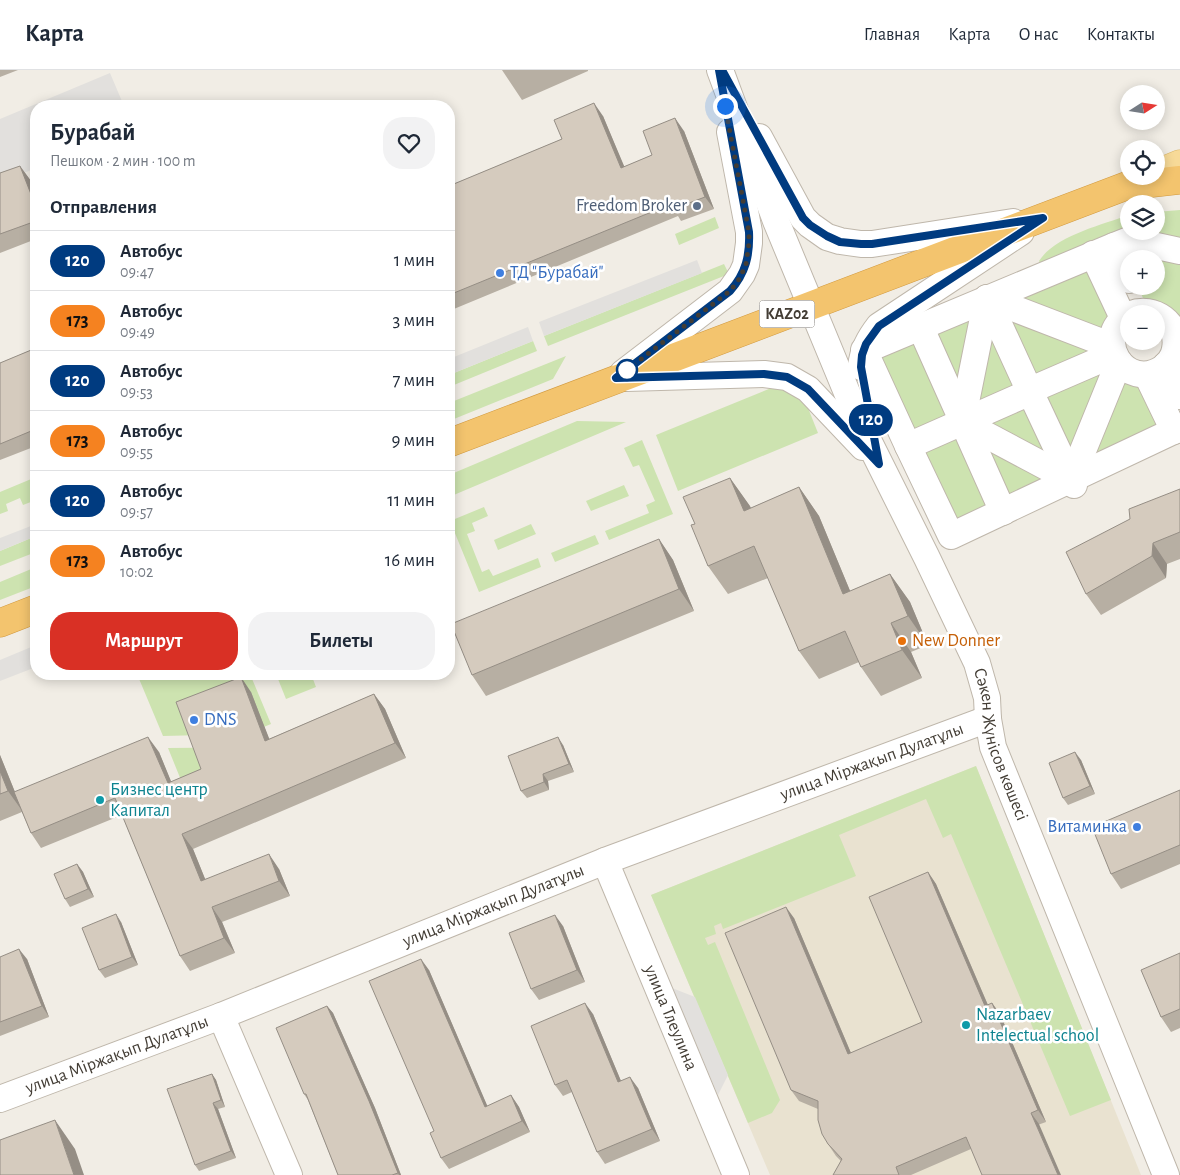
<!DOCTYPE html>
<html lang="ru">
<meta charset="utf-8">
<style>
:root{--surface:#fff;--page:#f2f2f3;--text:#1f2937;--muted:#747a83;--line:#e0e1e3;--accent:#d93025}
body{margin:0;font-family:"Alegreya Sans",sans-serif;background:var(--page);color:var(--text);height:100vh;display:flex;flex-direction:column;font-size:19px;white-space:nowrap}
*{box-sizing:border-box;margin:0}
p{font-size:16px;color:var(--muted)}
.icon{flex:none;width:28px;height:28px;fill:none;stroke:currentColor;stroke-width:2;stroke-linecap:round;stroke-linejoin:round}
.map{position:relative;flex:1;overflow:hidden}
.details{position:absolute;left:30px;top:30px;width:425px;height:580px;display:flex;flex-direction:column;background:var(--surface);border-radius:20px;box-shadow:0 2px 12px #0003}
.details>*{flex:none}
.badge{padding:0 10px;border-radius:16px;font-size:18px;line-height:32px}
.needle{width:32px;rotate:78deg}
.controls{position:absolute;left:1120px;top:15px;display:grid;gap:10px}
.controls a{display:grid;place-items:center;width:45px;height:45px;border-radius:50%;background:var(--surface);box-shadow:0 2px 12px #0003;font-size:25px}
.you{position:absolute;width:25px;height:25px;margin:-12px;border:4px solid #fff;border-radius:50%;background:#1a73e8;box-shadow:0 0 0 8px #1a73e833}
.map>.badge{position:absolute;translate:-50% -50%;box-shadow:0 0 0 2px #fff}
h2{padding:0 20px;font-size:19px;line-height:45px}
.round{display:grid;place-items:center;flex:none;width:52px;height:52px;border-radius:20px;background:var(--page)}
.headline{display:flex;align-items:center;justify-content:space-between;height:85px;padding:0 20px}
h1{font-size:24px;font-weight:600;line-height:38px}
.primary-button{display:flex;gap:10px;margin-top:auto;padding:10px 20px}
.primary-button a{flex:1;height:58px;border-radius:20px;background:var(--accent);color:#fff;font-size:20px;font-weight:600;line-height:58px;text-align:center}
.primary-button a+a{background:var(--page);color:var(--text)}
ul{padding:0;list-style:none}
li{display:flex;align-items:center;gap:15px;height:60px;padding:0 20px;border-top:1px solid var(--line)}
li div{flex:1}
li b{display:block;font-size:19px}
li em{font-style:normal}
li .badge{min-width:55px;font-weight:700;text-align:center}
header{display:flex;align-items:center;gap:30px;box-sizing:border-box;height:70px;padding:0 25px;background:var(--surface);border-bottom:1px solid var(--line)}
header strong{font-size:24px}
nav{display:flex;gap:28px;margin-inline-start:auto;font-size:18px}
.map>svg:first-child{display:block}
.education{fill:#e9e2d0}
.green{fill:#cde3b0}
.parking{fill:#e2e0dd}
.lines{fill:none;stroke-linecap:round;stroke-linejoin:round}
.minor-casing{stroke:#bfb7ab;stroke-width:28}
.major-casing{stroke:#dab66a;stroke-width:29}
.highway-casing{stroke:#d1993f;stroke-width:29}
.minor{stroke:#fff;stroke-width:26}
.major{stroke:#f7da98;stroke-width:28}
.highway{stroke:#f3c46e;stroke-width:28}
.wall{fill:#b7afa3}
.shaded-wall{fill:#958e85}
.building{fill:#d5cbbe;stroke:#958e85}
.line-casing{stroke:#fff;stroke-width:11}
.line{stroke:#003b80;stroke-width:8}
.walk{stroke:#433d35;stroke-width:5;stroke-dasharray:0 9}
.service-dot{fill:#5c6f8a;stroke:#fff;stroke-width:2}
.shop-dot{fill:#3f7fe0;stroke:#fff;stroke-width:2}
.stop-dot{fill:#fff;stroke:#003b80;stroke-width:2.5}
.food-dot{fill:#e8710a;stroke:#fff;stroke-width:2}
.culture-dot{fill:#0f9aa8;stroke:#fff;stroke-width:2}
.labels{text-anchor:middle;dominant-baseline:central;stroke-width:5;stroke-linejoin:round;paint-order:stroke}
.shield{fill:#fff;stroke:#7b7772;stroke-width:1}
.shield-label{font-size:16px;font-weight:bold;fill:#433d35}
.service-label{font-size:18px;fill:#4e5e75;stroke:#fff;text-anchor:end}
.shop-label{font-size:18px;fill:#366cbe;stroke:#fff;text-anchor:start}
.food-label{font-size:18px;fill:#c56008;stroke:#fff;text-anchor:start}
.street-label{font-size:18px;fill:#433d35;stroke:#fff}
.culture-label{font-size:18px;fill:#0d838f;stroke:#fff;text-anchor:start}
</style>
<header>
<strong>Карта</strong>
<nav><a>Главная</a><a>Карта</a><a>О нас</a><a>Контакты</a></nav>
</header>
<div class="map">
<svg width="1180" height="1105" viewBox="0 0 1180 1105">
<rect width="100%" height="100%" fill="#f1ede5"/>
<path class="education" d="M976,696L1141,1105H770L651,825Z"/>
<path class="green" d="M1180,140V171L1135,161H1156V142Z
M1129,145V160L1041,195L1039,191C1055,166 1101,155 1129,145Z
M715,147L719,158L679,175L675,164Z
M1127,175L1180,186V252L1145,233L1138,216H1156V189H1129Z
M1090,189L1114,244L1102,266L997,227Z
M724,194L729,204L548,276L544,266Z
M982,234L960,334L927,256Z
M999,243L1102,280L1042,307L1034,303Z
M989,246L1017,308L1012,320L969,340Z
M917,260L955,347L908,368L873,288Z
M533,271L537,281L449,317V305Z
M566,286L553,309L449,351V333Z
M1108,296L1070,396L1046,330L1048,326Z
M796,308L818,363L678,421L656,365Z
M1119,308L1141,315L1168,359L1081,399Z
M1025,338L1061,399L975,355Z
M577,351L626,352L449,427V405Z
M961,361L997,437L953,458L917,383Z
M975,365L1060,408L1007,431Z
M642,370L673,444L609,470L605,461L649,443L646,435L655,431L639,395L633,397L624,378Z
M36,407V430L23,435L20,428L6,434L8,441L0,444V422Z
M624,415L629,426L591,441L586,431Z
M484,437L488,446L472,453L475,461L467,464L482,502L489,499L493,506L538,488L541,497L479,522L450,451Z
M531,454L536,464L498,480L494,470Z
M595,465L599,474L555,492L551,483Z
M36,466V482L0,496V481Z
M36,497V516L0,530V512Z
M137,604H250L271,654L247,664L163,666Z
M276,604H311L316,617L286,629Z
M280,677L185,720L168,678Z
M976,696L1111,1030L1070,1046L951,764L943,768L926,729L839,765L856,806L723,859L721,853L714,856L716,864L705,868L708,875L715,872L780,1030L772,1043L748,1053L651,825Z"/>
<path class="parking" d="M110,3L124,36H36V98L0,113V49Z
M697,190L702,203L544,266L539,252Z
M528,257L533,271L449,305V289Z
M36,454V466L0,481V468Z
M36,575V597L0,611V590Z
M672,918L695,927L728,1005L718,1025Z"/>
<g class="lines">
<g class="minor-casing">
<g id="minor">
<path id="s1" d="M720,0L776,151L860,354L927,488L977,593L987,628L988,649L993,677L1166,1105"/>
<path d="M759,67L803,148L810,155L827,167L840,171L861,174H872L1013,152"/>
<path d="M1114,176L1129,170L1180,181"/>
<path d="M1093,184L1123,248"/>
<path d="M987,228L1025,311"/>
<path d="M1129,245C1090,268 1126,323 1163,298C1169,293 1174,286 1175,279C1180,253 1153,235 1131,244"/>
<path d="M920,256L1003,442"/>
<path d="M875,276L1114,176L1129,210"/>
<path d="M1112,276L987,228L962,352L1071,410L1119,292"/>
<path d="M864,280L908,376L951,466L1180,358"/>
<path d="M1166,295L1180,326"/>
<path d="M861,297C863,280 869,269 879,256L1021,162"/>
<path d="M623,303L730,221L742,204L746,195L749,173V162L730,62"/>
<path d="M1147,305L1174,361"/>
<path d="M626,308L764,304L787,307L808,319L863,377"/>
<path d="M1040,316L1114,284"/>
<path d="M1035,332L1074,415"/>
<path d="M908,376L1019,327"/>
<path id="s2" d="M605,791L736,1105"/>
<path d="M221,946L289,1105"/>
<path id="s3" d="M0,1029L221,946L605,791L988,649"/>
</g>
</g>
<g class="major-casing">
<path id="major" d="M1156,104L1180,94"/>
</g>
<g class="highway-casing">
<path id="highway" d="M449,373L1126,116L1180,110
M0,553L36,539"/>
</g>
<use href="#minor" class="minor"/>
<use href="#major" class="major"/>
<use href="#highway" class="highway"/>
</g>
<path class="wall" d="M0,0H18L0,7Z
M502,0H588V1L522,30Z
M603,46L624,97L652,85L684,61L714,139L681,151L678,146L449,241V116L562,69Z
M20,96L31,111L36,125V169L0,183V103Z
M36,278V376L0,390V293Z
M730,408L751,438L799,417L819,446L850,521L890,504L910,532L928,575L911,582L922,608L881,626L861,597L859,592L819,609L799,581L768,508L728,524L708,496L695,454Z
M1180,419V489L1167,494L1166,508L1101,545L1086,524Z
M659,469L673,490L694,541L486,626L472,605Z
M449,561L452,570L449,571Z
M353,604H362L355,606Z
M251,622L269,669L374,624L385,639L406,688L193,779L205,809L279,799L290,826L222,852L235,883L190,901L180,886L122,745L41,778L31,763L22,742L0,751V685L15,722L159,682L171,712L201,699Z
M563,675L574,702L548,711L549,720L527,728L521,721Z
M1081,690L1095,724L1068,735L1063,728Z
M1180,720V794L1121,819L1111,804Z
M77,794L83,802L94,827L70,837L65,829Z
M928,802L936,814L988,935L992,933L1000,944L1046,1052L971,1079L911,1105H833L841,1091L836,1086L828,1074L818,1039L799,1031L791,1020L794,848L851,983L922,952Z
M121,852L138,895L105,908L99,900Z
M563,856L585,912L539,930L531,919Z
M1180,883V958L1171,962L1161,947Z
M0,887L27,889L49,947L0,966Z
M429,900L487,1036L511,1025L519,1037L530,1062L449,1099L441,1088L434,1061Z
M327,936L333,943L375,1038L401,1105H338L308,1030L304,1024Z
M593,944L621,1011L638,1018L660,1071L605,1094L597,1082L572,1022L563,1026L555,1015Z
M212,1004L216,1010L225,1037L218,1039L236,1088L199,1101L195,1095Z"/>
<path class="shaded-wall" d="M594,33L603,46L630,110L621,98Z
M675,48L684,61L714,139L705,127Z
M20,96L31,111L36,125V137Z
M730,408L750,436L764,469L744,441Z
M799,417L819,446L863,552L843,524Z
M659,469L673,490L694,541L679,519Z
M1153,473L1167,494L1166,508L1152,486Z
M890,504L910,532L928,575L908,546Z
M891,553L911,582L922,608L902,580Z
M241,607L251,622L276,686L265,671Z
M374,624L385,639L406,688L395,673Z
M148,667L159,682L178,728L168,713Z
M558,667L563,675L574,702L569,694Z
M1075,682L1081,690L1095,724L1090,716Z
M0,685L23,742L8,721L0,701Z
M543,704L548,711L549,720L544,712Z
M182,764L193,779L212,826L201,811Z
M269,784L279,799L290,826L279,811Z
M77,794L83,802L94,827L88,819Z
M928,802L936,814L993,947L985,936Z
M212,837L222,852L235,883L224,868Z
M786,837L794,848L856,995L848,984Z
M116,844L121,852L138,895L132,887Z
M555,845L563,856L585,912L577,900Z
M19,879L27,889L49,947L42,936Z
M421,889L429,900L493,1049L485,1037Z
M585,933L593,944L626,1023L618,1012Z
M992,933L1000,944L1046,1052L1038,1040Z
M327,936L333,943L375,1038L401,1105H399L398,1103Z
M212,1004L216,1010L225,1037L221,1030Z
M630,1007L638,1018L660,1071L652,1059Z
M511,1025L519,1037L530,1062L522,1051Z
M213,1033L218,1039L236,1088L231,1081Z
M1031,1043L1039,1054L1061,1105H1058Z
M55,1050L75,1079L84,1105H74Z"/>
<path class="building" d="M594,33L621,98L652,85L643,61L675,48L705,127L673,139L671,134L449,225V116L562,69L554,50Z
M257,34L258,36H251Z
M20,96L36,137V151L0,164V103Z
M36,278V359L0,374V293Z
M730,408L744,441L799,417L843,524L890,504L908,546L891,553L902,580L861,597L845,561L799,581L754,476L708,496L691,455L695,454L683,427Z
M1180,419V462L1153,473L1152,486L1086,524L1066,482L1130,449L1129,439Z
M659,469L679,519L472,605L451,554Z
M241,607L265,671L374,624L395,673L182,764L201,811L269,784L279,811L212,837L224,868L180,886L115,728L31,763L14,722L148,667L168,713L201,699L176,632Z
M558,667L569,694L543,704L544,712L521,721L508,686Z
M1075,682L1090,716L1063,728L1049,693Z
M0,701L8,721L0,724Z
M1180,720V775L1111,804L1092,757Z
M77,794L88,819L65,829L54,804Z
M928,802L985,936L992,933L1038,1040L1031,1043L1058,1105H982L966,1067L896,1097L899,1105H833L842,1089L828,1074L822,1064L818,1050V1031L791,1020L725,863L786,837L848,984L922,952L869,827Z
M116,844L132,887L99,900L82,858Z
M555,845L577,900L531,919L509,863Z
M19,879L42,936L0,952V887Z
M1180,883V939L1161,947L1141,900Z
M421,889L485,1037L511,1025L522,1051L441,1088L430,1063L434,1061L369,911Z
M585,933L618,1012L630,1007L652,1059L597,1082L567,1010L555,1015L531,956Z
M327,936L369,1031L398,1103L392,1105H338L306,1024H304L276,958Z
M212,1004L221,1030L213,1033L231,1081L195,1095L167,1019Z
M55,1050L74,1105H0V1070Z"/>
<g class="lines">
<g class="line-casing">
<path id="line" d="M719,0L749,162C750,185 746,203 730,221L616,308L764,304L787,307L808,319L879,394L861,297L862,285L866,274L879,256L1043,148L872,174H861L840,172L827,166L810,155L803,148L722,0"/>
</g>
<use href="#line" class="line"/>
<path class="walk" d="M627,300L730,221L740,208L746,194L749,173V162L725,36"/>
</g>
<circle class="service-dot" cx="697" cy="136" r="5"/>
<g class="shop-dot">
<circle cx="500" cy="203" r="5"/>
<circle cx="194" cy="650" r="5"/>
<circle cx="1137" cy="757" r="5"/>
</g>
<circle class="stop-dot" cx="627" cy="300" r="10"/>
<circle class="food-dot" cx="902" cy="571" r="5"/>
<g class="culture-dot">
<circle cx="100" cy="730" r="5"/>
<circle cx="966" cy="955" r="5"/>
</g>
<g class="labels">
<rect class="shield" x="759.5" y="230.5" width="55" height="27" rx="4"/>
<g class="shield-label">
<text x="787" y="244">KАZ02</text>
</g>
<g class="service-label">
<text x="687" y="136">Freedom Broker</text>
</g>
<g class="shop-label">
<text x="510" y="203">ТД "Бурабай"</text>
<text x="204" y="650">DNS</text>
<text x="1127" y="757" text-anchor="end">Витаминка</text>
</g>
<g class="food-label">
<text x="912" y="571">New Donner</text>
</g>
<g class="street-label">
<text stroke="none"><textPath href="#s1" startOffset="732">Сәкен Жүнісов көшесі</textPath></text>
<text stroke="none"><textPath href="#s3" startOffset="935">улица Міржақып Дулатұлы</textPath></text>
<text stroke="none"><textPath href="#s3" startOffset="530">улица Міржақып Дулатұлы</textPath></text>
<text stroke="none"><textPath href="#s2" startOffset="170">улица Тлеулина</textPath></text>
<text stroke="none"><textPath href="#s3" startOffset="125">улица Міржақып Дулатұлы</textPath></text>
</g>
<g class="culture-label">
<text x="110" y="720">Бизнес центр<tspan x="110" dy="21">Капитал</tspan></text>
<text x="976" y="945">Nazarbaev<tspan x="976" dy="21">Intelectual school</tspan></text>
</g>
</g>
</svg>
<div class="controls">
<a><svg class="needle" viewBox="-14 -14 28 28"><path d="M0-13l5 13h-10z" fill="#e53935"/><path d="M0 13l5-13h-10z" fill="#747a83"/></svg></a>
<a><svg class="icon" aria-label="locate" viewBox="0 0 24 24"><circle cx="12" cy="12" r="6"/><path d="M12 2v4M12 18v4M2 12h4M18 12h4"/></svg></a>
<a><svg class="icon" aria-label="layers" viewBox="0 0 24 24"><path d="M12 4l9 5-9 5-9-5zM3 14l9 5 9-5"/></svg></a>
<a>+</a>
<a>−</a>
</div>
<div class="you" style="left:725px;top:36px"></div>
<b class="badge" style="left:871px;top:350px;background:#003b80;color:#fff">120</b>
<section class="details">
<div class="headline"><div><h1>Бурабай</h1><p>Пешком · 2 мин · 100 m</p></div><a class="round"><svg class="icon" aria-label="heart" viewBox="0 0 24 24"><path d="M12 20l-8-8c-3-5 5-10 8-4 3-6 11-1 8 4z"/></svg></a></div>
<h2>Отправления</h2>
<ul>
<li><span class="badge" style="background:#003b80;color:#fff">120</span><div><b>Автобус</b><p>09:47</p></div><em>1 мин</em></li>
<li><span class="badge" style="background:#f58220;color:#111">173</span><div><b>Автобус</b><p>09:49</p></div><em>3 мин</em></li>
<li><span class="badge" style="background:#003b80;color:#fff">120</span><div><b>Автобус</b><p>09:53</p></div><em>7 мин</em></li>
<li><span class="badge" style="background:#f58220;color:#111">173</span><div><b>Автобус</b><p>09:55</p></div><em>9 мин</em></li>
<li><span class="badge" style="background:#003b80;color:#fff">120</span><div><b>Автобус</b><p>09:57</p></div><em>11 мин</em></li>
<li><span class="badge" style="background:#f58220;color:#111">173</span><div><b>Автобус</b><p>10:02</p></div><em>16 мин</em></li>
</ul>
<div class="primary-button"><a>Маршрут</a><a>Билеты</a></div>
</section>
</div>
